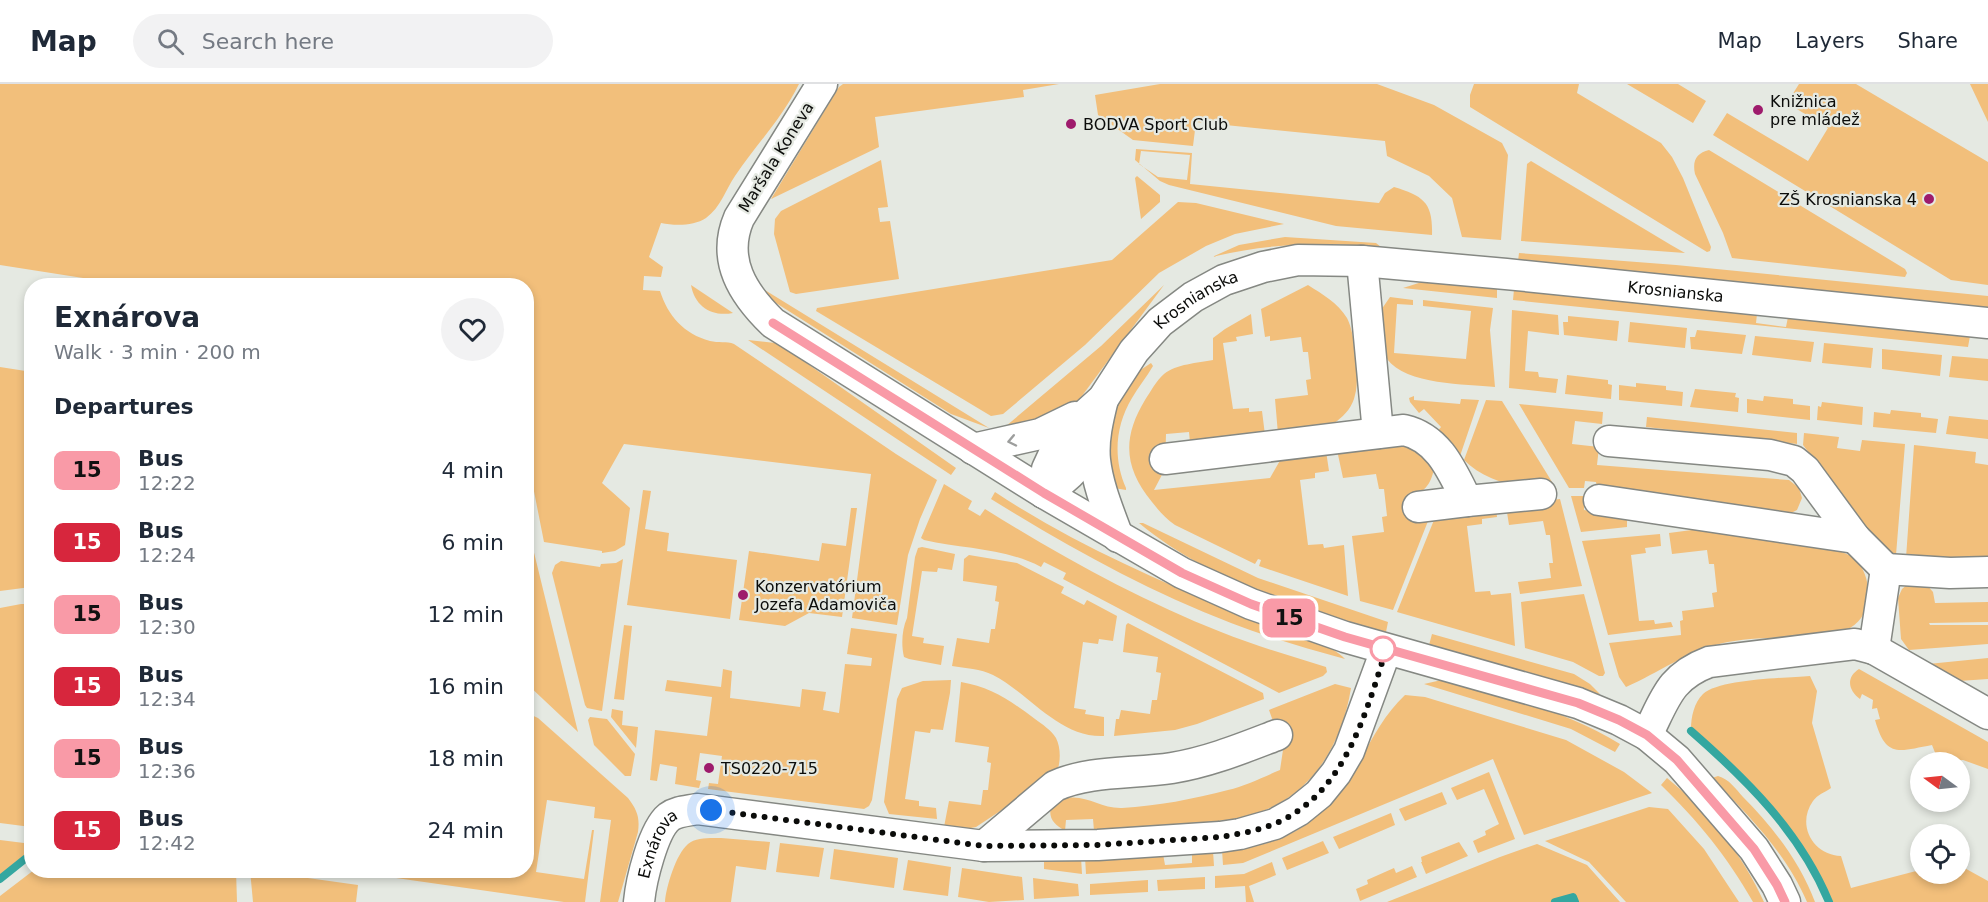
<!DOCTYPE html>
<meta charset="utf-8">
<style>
:root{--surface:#fff;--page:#f2f2f3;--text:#1f2937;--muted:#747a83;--line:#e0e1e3}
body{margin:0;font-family:"DejaVu Sans",sans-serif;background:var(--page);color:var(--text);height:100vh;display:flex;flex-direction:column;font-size:22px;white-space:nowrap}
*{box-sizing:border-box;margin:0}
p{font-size:20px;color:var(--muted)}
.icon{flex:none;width:33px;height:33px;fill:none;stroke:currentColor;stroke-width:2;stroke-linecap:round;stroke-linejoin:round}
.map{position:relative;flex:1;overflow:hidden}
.side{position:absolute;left:24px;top:194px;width:510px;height:600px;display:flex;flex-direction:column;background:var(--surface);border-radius:24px;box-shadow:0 3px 9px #0003}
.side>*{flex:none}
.badge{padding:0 12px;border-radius:9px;font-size:21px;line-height:39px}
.needle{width:39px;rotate:285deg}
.tools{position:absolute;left:1910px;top:668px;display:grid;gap:12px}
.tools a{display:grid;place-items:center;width:60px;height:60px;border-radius:50%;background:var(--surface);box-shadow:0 3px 9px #0003;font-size:30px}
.you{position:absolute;width:30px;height:30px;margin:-15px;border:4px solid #fff;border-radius:50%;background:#1a73e8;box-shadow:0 0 0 9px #1a73e833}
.map>.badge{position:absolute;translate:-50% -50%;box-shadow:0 0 0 3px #fff}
h2{padding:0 30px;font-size:22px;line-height:54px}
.round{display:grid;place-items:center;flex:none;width:63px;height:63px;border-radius:32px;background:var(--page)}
.overview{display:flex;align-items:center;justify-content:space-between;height:102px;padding:0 30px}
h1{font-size:28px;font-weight:600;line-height:45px}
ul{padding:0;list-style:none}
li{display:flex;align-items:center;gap:18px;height:72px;padding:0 30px}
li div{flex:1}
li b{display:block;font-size:22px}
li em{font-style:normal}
li .badge{min-width:66px;font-weight:700;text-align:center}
header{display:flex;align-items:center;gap:36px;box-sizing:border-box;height:84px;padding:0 30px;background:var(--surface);border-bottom:2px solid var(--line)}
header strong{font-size:28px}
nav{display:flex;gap:33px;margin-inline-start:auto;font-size:21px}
.search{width:420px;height:54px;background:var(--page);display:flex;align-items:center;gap:15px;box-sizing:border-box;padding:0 21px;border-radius:33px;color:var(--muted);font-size:22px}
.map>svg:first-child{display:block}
.green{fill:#f2bf7b;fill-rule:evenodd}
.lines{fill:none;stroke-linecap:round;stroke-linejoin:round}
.stream{stroke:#34a7a0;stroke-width:8}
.minor-casing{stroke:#858883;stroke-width:33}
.minor{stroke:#fff;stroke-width:30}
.oneway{stroke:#9d9e9d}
.line-casing{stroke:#fff;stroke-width:14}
.line{stroke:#f99aa7;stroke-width:9}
.walk{stroke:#0b0c0a;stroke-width:6;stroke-dasharray:0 10.8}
.poi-dot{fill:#9e1b6c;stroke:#e5e9e2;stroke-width:2}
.stop-dot{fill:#fff;stroke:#f99aa7;stroke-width:3}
.labels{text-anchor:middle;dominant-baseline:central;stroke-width:4.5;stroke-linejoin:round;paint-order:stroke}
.poi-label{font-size:16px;fill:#0b0c0a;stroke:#e5e9e2;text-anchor:start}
.street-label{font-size:16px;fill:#0b0c0a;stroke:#e5e9e2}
</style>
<header>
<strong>Map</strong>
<div class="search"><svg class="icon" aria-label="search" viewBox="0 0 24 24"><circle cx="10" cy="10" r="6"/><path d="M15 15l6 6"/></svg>Search here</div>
<nav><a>Map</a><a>Layers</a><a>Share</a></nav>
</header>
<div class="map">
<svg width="1988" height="818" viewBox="0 0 1988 818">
<rect width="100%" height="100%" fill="#e5e9e2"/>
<path class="green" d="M0,0H799C783,33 756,61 735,92C726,105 721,123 706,134C694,142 675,142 661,139L649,173L663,183L661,193L644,192L643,206L660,207C668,232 684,250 710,257C718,259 727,257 734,260L896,370L937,396L920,435L908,471L897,541L852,534L871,390L624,360L602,399L630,424L625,461L615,467L602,469V467L544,458L527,372L526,201H82L83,194L0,181Z
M843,0H1059L1023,6L1024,13L875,33L879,63L771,115L839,3Z
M1160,0H1377L1434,21L1502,59L1508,71L1501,156L1462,153L1452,114L1429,92L1387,72L1385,57L1196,38L1193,62L1133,56L1098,31L1095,11Z
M1474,0H1579L1577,9L1661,59L1672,73L1683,94L1711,163L1710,167L1707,168L1470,23V11Z
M1627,0H1678L1706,17L1693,39Z
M1799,0H1856L1988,78V201L1951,196L1713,51L1727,29L1808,77L1828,44L1787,19Z
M1970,0H1988V38Z
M1136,65L1192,69L1190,100L1379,119L1385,109L1394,103C1424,112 1433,119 1432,151L1336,142L1169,101L1160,97L1135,76ZM1141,67L1190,71L1187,96L1158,93L1139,80Z
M1709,66L1905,185L1907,189L1905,193L1732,174L1723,149L1695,90C1692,76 1697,69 1709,66Z
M881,76L888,123L878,124L880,138L890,137L899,195L796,210L790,208L774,150L775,135L781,127Z
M1531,77L1671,161L1685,169L1521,157L1527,80Z
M1137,92L1160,111V118L1141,135L1135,94Z
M1178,118L1196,119L1284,140L1235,150L1206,162L1159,189L1085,261L1003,330L991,332L816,227L817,224L1112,176Z
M1285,153L1376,159L1381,163C1324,158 1268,159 1212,173L1239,161Z
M1519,169L1676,181L1988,212V224L1518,177Z
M1425,197L1497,203V214L1403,204Z
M755,200L989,344L951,330L776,219L763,209Z
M691,201L733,229C712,233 695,223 691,201Z
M1164,201L1076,320L1012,346L1006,342L1101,262Z
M1308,201C1322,210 1338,219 1347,234C1355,249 1360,294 1355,311C1353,322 1345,331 1337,337C1321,349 1297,348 1278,350L1275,315L1308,311L1306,296L1311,295L1308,268H1303L1301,253L1270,257V252L1265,253L1261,225Z
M1514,205L1757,230L1756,239L1786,243L1788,233L1970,252L1968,263L1513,216Z
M1390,213L1413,216V221L1397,220L1394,269L1466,275L1471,227L1423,222V216L1493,224L1490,246L1495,303C1466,300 1406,301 1387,275C1379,263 1380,243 1379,229Z
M1512,226L1558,231L1559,251L1528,247L1525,287L1538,288L1539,293L1558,295L1556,309L1509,304Z
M1251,230L1253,250L1236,253L1237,257L1223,259L1233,325L1249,324V328L1262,327L1265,351L1190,359L1189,348L1166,350L1165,385L1154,406L1270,394L1282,373L1326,367L1329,387L1315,389V394L1300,396L1308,461L1323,460L1324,464L1344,461L1348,512L1259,482L1261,476L1258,475L1255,480L1175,441C1165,434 1159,427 1152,418C1124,384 1122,354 1145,316C1151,307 1156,297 1164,290C1176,280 1198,279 1213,276V254L1225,245Z
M1568,232L1619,237L1617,257L1564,251L1563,238H1568Z
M1630,238L1687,244L1685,264L1628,258Z
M1697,246L1746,251L1742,270L1691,265L1690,253H1695Z
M1755,252L1814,258L1811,278L1752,271Z
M748,256L775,259L785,264L956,384L951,391Z
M1824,259L1873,264L1871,284L1822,279Z
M1882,265L1942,271L1940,292L1882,285Z
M1952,272L1988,275V297L1949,293Z
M1151,279L1153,282C1147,293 1138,303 1132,314C1115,342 1113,375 1126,404V406L1114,404L1107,371L1113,332L1124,308L1139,287Z
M0,283L32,288L31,503L0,507Z
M1567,291L1608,296V300L1612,301L1611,315L1565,310Z
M1636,299L1666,302V306L1683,308L1682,322L1619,316V301L1636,303Z
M1695,305L1736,309L1735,313L1739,314L1738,328L1690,323Z
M1414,312V316L1460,320L1461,315L1479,316L1460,372L1437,348L1441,343L1424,325L1419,329L1410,318L1409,314Z
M1764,312L1793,315V320L1810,322V336L1747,329V315L1763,317Z
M1486,316L1502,317L1557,406C1528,408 1485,398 1464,376Z
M1822,318L1863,323L1862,341L1817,336L1818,322L1821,323Z
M1519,320L1603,328L1602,340L1575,337L1572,360L1599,363L1597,381L1789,396L1799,404L1802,414L1797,426L1785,432L1597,403L1596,398L1585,397L1584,404H1569Z
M1891,326L1921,329V333L1938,335L1936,349L1873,343L1874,328L1890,330Z
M1949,332L1988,336V355L1946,350Z
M1647,333L1797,349V360L1646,343Z
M1804,349L1839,353L1837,364L1860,367L1862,356L1905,360L1896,471L1880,461L1803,361Z
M1402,359L1416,363L1434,384C1431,402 1424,407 1408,416L1430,432L1393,526L1360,517L1352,452L1384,448L1382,433L1387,432L1384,405H1379L1376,390L1343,394L1337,366Z
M1914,361L1976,368L1975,379L1988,381V474L1913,476L1906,474Z
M944,400L972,417L968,425L980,432L985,425C1060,472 1139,516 1221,548C1256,562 1291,572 1326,583L1327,588L1323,592L1279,609L1063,495L1066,489L1044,478L1041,483C1005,464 964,465 924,456L921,454Z
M643,406L651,407L645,445L669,449L667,467L737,476L730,535L627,521Z
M995,408C1069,457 1150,493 1232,527C1262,539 1325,554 1345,575C1307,565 1268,553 1231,539C1147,507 1067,462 991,415Z
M1571,412H1584V426L1627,432V443L1581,448Z
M1560,415L1582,502L1520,510L1518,498L1551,494L1549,479H1553L1550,451H1546L1543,437L1509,441L1506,422Z
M1496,423L1497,433L1482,435V440L1467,442L1475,508L1490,507L1491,511L1511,509L1515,562L1397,528L1436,431Z
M851,424H857L842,533L809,529L785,542L739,536L749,467L819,477L822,459L846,462Z
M1139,439H1143L1258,494L1388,538L1386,548C1300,524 1209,497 1139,439Z
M527,440L578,648L527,600Z
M1707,444L1830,464C1838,467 1848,469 1855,475C1873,492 1874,531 1850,544C1838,550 1823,551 1810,552C1783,554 1748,553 1723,559C1688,567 1658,589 1626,603L1619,593L1609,559L1681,551L1680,537L1683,536L1682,527L1714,523L1712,509L1717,508L1714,480H1709L1707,466L1672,470L1669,449Z
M1660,450L1661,462L1645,464L1646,469L1631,471L1639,537L1654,536L1655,540L1671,538L1673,543L1608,551L1582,457Z
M922,463L955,470L952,486L938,484L937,488L922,487L912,552L924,554L923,559L944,562L941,581L909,575L904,573C901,561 902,545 907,534L915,473L918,464Z
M969,471L1017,479L1064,503L1061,509L1084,521L1087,516L1117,532L1113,557L1099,555L1098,560L1083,558L1074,624L1086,626L1085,630L1104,633V652C1059,654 1030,610 993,591C981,585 965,584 952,582L957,554L989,559L991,545H995L999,518L995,517L997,502L963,497L964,475Z
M623,475L602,627L587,624L585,621L552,489L555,481L561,477L600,483L601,480L616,479Z
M1909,499L1926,500L1933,508L1935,519L1988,518V538L1929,539L1930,541H1988V560L1909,566L1901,555L1898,514L1902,505Z
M1584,510L1605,589L1603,592H1599L1573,578L1525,564L1521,518Z
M21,520H32L31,743L0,739V524Z
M1128,539L1263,609L1264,615L1197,640L1175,646L1114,652L1116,635H1119L1121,626L1150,630L1152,616H1157L1161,589L1156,588L1158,573L1123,568L1126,541Z
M624,541L632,542L624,616L614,615Z
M851,544L897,550L872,716L869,722L864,725L708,705L709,699L718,700L722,672L700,669L696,696L701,697L699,704L675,700L677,683L660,680L657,697L650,696L655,646L707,652L712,613L665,607L667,596L721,603L723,585L732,587L730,614L800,623L802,605L826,608L823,626L839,629L845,580L871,582L872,574L847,570Z
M1432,550L1574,590L1590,600L1600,610L1589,609L1554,596L1429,561Z
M1988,574V595L1959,597L1928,580Z
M1859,585L1988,658V685L1963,676L1944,678L1938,676L1932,661C1899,667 1886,675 1875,636L1880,635L1877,624L1872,625L1873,616L1862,610L1860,615C1849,607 1845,594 1859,585Z
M1810,592L1817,607L1812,639L1831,704C1824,709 1818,710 1813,717C1796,741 1813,771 1841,772L1851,804L1920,786V789H1959V781L1988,797V818H1830C1800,746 1748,696 1691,645C1691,633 1694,619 1703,610C1720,595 1785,594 1810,592Z
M1446,595C1506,612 1566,627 1620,660L1615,668L1571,645L1424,600Z
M951,596L950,609L943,646L931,645L930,649L915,647L905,715L919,717V722L936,724L937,735L889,730L884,718L897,615L902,604L923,597Z
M961,598C991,603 1011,617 1035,635C1042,640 1051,646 1056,654C1061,664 1061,679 1056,690L976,743L966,745L944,743L949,717L981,721L983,706H988L991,679L987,678L989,663L955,658Z
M1335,600L1351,604C1343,654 1318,702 1270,724C1246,736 1216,737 1189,740C1158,742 1126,745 1094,747L1093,735L1066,736L1065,747C1054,740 1048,735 1051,721C1079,702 1096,725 1122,724C1157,722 1194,715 1228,706C1245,702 1263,693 1280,686L1283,666L1269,626Z
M1405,611L1425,613L1566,656L1624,688L1652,709L1524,751L1493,675L1243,779L1223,781L1222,766C1292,762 1326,735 1361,675C1374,651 1385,630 1405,611Z
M612,625L623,627L622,641L638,643L636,664L611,633Z
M527,629L538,634L628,714C637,726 640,733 638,748L618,818H600L611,736L594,734L595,723L547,716L536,788L584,795L592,746H594L585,818H564L354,788V786H526Z
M590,633L607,635L635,670L631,692H625L594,661L588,636Z
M1489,688L1515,755L1478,769L1473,757L1486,751L1485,747L1499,740L1484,705L1457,716L1451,704Z
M1718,692C1729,695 1736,705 1743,713C1773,743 1800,778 1815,818H1807C1786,769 1749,732 1712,694Z
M1667,694C1707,726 1743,771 1764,818H1753C1727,772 1698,737 1661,701Z
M1442,708L1447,720L1405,737L1399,725Z
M1649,723L1668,725L1704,765L1739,818H1626L1589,778L1545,757Z
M1391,729L1395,741L1339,765L1333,753Z
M721,754L770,758L766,786L736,782L731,818H665C666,803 676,770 688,760C696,753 711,754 721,754Z
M0,756L32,760L31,772L0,797Z
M1323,757L1329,769L1287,786L1282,774Z
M1459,758L1468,772L1426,790L1421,778H1422L1421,773Z
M780,759L824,764L819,793L776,788Z
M1537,760L1587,781L1620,818H1387L1500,773Z
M834,765L898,774L894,804L830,795Z
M1213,767L1214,782L1086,790L1085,773L1163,770L1165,781L1192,779V768Z
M1081,773L1082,790L1044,785V775Z
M908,776L951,783L948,812L903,806Z
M1272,778L1276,791L1249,802L1254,818H1246L1245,802L1215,804V792L1244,790Z
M1412,782L1417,793L1360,817L1356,805L1368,800L1367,796L1394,784L1396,789Z
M962,784L1022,793L1024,816L989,818L958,813Z
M34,786H236L237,818H0V812Z
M250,786L358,801L356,818H253Z
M1205,793V805L1158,807L1157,796Z
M1033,794L1078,800L1079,812L1034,815Z
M1148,796V808L1090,811V800Z"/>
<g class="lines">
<path class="stream" d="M1691,647C1747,696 1800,748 1829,818
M0,795L25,775
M1555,818L1573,813L1575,818"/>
<g class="minor-casing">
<g id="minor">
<path d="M822,0L739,134C721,176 743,210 773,239L1044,409L1182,489L1251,520L1345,553L1578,619L1619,636L1647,651L1677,676L1754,765L1777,801L1785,818"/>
<path d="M1362,177L1378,349"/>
<path d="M1103,315C1098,335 1093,356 1095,376C1098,403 1109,428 1118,453"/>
<path d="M1609,357L1770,371L1794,377L1805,386L1855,454L1886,485"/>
<path d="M973,365L1040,350L1075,333"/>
<path d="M1165,375L1404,346C1439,354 1452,387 1467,417L1541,410"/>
<path id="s1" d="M1044,409L1047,385L1059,359L1073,342L1103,315L1134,267L1160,238L1193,213L1224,196L1263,183L1298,176L1362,177L1506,190L1988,239"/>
<path d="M1044,409C1070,393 1083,380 1092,350"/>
<path d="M1599,416L1855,454"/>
<path d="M1418,423L1467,417"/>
<path d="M1874,565L1886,485L1950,489L1988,488"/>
<path d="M1647,651C1665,616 1669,593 1709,578L1855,560L1874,565L1988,630"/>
<path d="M984,762L1055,702C1089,686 1135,690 1172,684C1209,678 1243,664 1277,651"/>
<path id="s2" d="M639,818C641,797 653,746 669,733C677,727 688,727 697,725L984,762L1098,761L1220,753L1240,750L1275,740L1298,727L1319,710L1336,689L1349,667L1386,566"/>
</g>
</g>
<use href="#minor" class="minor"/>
</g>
<defs><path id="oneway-chevron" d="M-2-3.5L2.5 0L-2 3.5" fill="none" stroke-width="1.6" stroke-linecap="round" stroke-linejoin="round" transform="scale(1.5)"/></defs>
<use class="oneway" href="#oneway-chevron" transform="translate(1012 357) rotate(168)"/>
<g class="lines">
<g class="line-casing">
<path id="line" d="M773,239L1044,409L1182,489L1251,520L1345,553L1578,619L1619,636L1647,651L1677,676L1754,765L1777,801L1785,818"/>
</g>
<use href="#line" class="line"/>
<path class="walk" d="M711,726L984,762L1098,761L1220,753C1238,750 1257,747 1274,740C1344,711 1365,632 1386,566L1383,565"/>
</g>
<g class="poi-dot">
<circle cx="1758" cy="26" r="6"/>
<circle cx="1071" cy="40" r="6"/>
<circle cx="1929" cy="115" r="6"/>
<circle cx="743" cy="511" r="6"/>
<circle cx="709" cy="684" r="6"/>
</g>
<circle class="stop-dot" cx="1383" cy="565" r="12"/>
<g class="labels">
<g class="poi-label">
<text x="1770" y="17">Knižnica<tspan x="1770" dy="18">pre mládež</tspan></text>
<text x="1083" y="40">BODVA Sport Club</text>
<text x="1917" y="115" text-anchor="end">ZŠ Krosnianska 4</text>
<text x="755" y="502">Konzervatórium<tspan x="755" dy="18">Jozefa Adamoviča</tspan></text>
<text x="721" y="684">TS0220-715</text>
</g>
<g class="street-label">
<text transform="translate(776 73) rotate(-58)">Maršala Koneva</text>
<text stroke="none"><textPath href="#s1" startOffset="744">Krosnianska</textPath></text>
<text stroke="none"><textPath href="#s1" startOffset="254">Krosnianska</textPath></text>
<text stroke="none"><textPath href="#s2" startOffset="62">Exnárova</textPath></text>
</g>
</g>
</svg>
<div class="tools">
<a><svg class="needle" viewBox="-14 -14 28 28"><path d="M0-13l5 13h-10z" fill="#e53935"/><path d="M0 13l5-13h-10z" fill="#747a83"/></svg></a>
<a><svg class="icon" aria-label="locate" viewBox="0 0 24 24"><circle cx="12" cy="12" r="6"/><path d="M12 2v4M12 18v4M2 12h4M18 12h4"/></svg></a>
</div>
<div class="you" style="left:711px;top:726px"></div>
<b class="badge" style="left:1289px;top:534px;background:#f99aa7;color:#111">15</b>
<section class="side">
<div class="overview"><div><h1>Exnárova</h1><p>Walk · 3 min · 200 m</p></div><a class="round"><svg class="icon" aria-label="heart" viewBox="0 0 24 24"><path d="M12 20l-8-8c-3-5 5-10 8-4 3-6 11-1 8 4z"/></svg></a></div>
<h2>Departures</h2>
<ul>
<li><span class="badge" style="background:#f99aa7;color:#111">15</span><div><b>Bus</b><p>12:22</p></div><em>4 min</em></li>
<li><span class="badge" style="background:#d7263d;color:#fff">15</span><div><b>Bus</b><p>12:24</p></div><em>6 min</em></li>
<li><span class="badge" style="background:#f99aa7;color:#111">15</span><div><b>Bus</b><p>12:30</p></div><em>12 min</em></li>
<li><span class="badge" style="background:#d7263d;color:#fff">15</span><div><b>Bus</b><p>12:34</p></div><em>16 min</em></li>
<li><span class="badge" style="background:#f99aa7;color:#111">15</span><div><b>Bus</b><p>12:36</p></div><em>18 min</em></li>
<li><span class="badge" style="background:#d7263d;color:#fff">15</span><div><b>Bus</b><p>12:42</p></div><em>24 min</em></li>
</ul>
</section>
</div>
